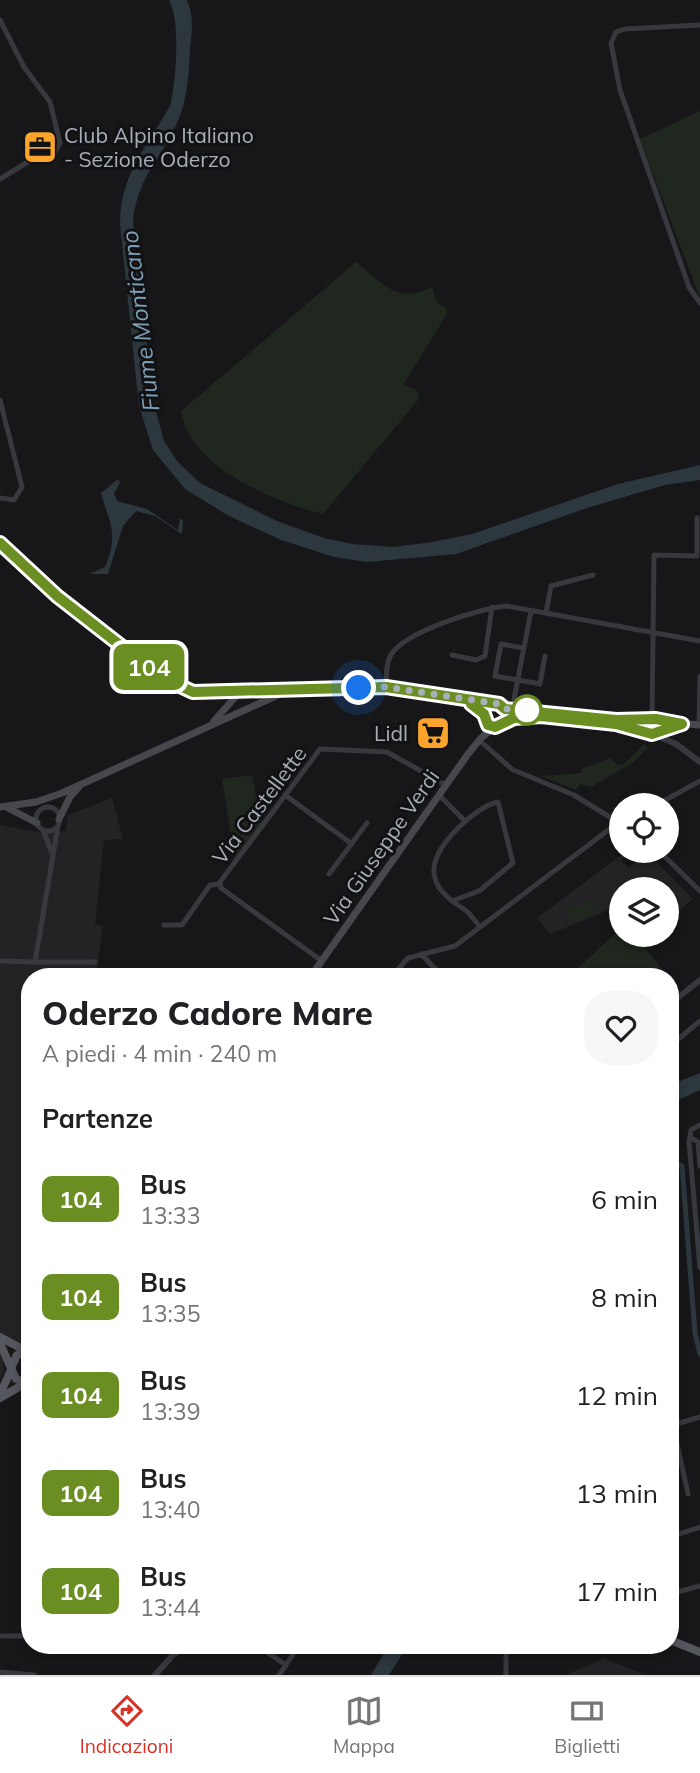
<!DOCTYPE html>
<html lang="it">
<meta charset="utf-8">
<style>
:root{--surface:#fff;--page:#f6f6f6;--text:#202124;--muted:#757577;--line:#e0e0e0;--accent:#d93025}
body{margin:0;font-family:Mulish,sans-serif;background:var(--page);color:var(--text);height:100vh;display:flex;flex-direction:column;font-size:26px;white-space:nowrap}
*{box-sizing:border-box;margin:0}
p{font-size:23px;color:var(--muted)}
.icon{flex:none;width:38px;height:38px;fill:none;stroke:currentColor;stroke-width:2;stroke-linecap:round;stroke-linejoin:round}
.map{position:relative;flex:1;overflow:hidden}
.panel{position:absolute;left:21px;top:968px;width:658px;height:686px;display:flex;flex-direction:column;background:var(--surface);border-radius:28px;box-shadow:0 4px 10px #0003}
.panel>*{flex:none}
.badge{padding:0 14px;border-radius:10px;font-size:24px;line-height:46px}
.tools{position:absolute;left:609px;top:793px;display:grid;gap:14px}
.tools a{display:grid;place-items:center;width:70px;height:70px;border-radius:50%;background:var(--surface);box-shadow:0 4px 10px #0003;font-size:35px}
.you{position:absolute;width:35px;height:35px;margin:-18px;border:5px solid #fff;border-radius:50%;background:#1a73e8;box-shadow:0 0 0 10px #1a73e833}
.map>.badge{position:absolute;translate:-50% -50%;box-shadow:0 0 0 4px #fff}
h2{padding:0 21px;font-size:26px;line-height:63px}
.round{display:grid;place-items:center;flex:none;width:74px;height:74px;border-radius:28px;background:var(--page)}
.head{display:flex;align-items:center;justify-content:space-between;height:119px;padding:0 21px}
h1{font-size:33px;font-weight:800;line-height:52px}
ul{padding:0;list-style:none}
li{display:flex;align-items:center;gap:21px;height:98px;padding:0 21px}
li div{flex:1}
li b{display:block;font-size:26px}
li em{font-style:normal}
li .badge{min-width:77px;font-weight:700;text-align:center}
.tab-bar{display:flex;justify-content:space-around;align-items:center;height:98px;border-top:2px solid var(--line);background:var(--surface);font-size:19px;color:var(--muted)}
.tab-bar a{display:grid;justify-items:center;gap:4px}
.tab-bar .current{color:var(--accent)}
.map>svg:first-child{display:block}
.built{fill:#232326}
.green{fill:#1f271f}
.water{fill:#2c373e}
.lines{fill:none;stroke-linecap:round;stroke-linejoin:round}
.canal{stroke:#2c373e;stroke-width:5}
.minor{stroke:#38393e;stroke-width:5}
.tertiary{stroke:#38393e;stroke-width:6}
.secondary{stroke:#46484e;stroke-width:7}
.primary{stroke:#54575d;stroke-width:8}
.line-casing{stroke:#fff;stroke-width:16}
.line{stroke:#6b8e23;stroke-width:10}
.walk{stroke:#a8afb9;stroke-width:7;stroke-dasharray:0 12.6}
.stop-dot{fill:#fff;stroke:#6b8e23;stroke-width:3.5}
.labels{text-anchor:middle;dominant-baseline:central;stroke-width:6;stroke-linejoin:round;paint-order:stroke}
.poi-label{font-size:21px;fill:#a8afb9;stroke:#121214;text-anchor:start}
.street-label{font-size:21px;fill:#a8afb9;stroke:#121214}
.water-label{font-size:23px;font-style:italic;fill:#7ea1b6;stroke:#121214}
</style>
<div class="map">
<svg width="700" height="1675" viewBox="0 0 700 1675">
<rect width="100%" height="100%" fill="#171719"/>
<path class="built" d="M112,798L123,839L104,840L95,924L103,926L97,968L142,970L141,976H30V1347L12,1343L2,1354L4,1370L0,1382V825L41,833L66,831L68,815Z
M626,851H630L621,860L629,868L646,852L693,899L667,921V889H621V905L550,934L537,918Z
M604,1658L645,1675H566Z"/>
<path class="green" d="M700,111V298L640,139Z
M356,262C383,283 397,305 432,287L436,301L446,309L447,314L403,385L415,389L419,394L418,400L323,514C274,502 189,467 181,411Z
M644,744L648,748L631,764L591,787L580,784L576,790L541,776L582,773V769L609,758L618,765L624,764Z
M252,775L261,824L235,860L222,779Z
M591,900L596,913L571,923L566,911Z
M621,928V934L634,935L668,976H569Z"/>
<path class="water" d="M169,0H187C194,15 192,32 190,48C189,71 188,96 179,118C163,158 139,173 133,220L154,404L164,441L177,461L200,483L277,521L324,538L352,544L394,547L432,542L472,534L618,484L700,465V480L665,485L587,508L456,554L367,562L334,557L281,540L229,516L185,489L153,450L139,406L120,224C120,174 147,147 170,106C176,81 181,22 169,0Z
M118,479L120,483L114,493L117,501L147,509L178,530L180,519L183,520L182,534L155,516L136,511L123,526L108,574H89L105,567C119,533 110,525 101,493Z
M700,1073V1090L670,1104V1085Z
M389,1645H408L389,1675H371Z"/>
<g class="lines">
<path class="canal" d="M670,1161L682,1166L695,1333L700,1354
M672,1161L673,1150"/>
<path class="minor" d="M0,20L24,67L50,102L60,143L54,154L31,160L0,179
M700,25L625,29L616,32L611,43L620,90L689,287L700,303
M0,400L22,487L14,500L0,498
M546,613L551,586L593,575
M523,648L501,644L495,676L540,684L545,656
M452,655L476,660L485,656L492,607
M386,687C387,677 385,664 391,655C404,632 480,608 507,606L700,641
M514,699L531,611
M652,719L654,555L697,556V518
M699,725L700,676
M479,740L513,770
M516,771L574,795L621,824
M285,795L352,844
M439,795L464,820
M653,799L660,803L700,781
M36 819a12 12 0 1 1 24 0a12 12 0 1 1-24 0Z
M43,830L53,856
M658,850L700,891
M329,874L367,823
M452,901C442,892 433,884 434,868C436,844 476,806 498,802L513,863L479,891L452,901L468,912L480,927
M164,925H182L210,885L220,884
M421,954L442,976
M0,961L35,962L59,820
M322,961L221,888L220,882L320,749L387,752L446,785
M35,962H95
M152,971L300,976
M392,976L408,958L455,946L619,822
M670,1039L676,1041L700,1021
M700,1125L691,1130L689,1142L700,1268
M690,1137L698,1142L700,1166
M673,1425L688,1494
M670,1426L700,1417
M670,1537L700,1527
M670,1594L700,1586
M0,1636H30
M150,1645L176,1654
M256,1645L286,1665L279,1675
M286,1665L299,1645
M0,1672L34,1675
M506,1675V1645"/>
<path class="tertiary" d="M653,734L676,744L700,762
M670,1004L700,980
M155,1675L182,1645"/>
<path class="secondary" d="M0,543L57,595L161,677L179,687L208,693L386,687L495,704
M484 716a12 12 0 1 1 24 0a12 12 0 1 1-24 0Z
M505,709L700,725
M214,721L239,693
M506,722L514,718L557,717
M607,723L652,734L662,730L661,722
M0,807L36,802L62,793L280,694
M6,807L37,823
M59,819L70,797L79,787
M311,976L468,754L481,738L495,727"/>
<path class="primary" d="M0,1337L26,1351
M0,1343L10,1366
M30,1351L17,1355L11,1368L16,1379L30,1383
M0,1394L11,1370
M0,1398L24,1384
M670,1640L700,1652"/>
</g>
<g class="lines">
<g class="line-casing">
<path id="line" d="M0,543L57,596L161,677L193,692L386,687L499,704L505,709L616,720L656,719L682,724L652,734L616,724L541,716L514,718L495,727L488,725L484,714L471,704"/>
</g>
<use href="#line" class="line"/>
<path class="walk" d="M359,688L386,687L499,704L505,709L534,710H527"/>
</g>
<defs>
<g id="office-square" transform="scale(1.75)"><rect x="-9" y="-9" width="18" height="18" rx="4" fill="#faa42e" stroke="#121214"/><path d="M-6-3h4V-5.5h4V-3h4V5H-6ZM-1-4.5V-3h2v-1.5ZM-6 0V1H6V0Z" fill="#111"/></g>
<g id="supermarket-square" transform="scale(1.75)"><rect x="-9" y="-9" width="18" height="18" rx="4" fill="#faa42e" stroke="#121214"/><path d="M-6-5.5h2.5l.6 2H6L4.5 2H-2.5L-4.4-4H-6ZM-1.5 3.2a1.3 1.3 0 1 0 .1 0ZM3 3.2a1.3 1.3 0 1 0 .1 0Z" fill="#111"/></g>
</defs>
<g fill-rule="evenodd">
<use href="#office-square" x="40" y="147"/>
<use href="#supermarket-square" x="433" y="733"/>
</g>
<circle class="stop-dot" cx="527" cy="710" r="14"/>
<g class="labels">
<g class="poi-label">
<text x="64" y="135">Club Alpino Italiano<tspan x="64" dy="24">- Sezione Oderzo</tspan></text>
<text x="408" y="733" text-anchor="end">Lidl</text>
</g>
<g class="street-label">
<text transform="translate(259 805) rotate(-53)">Via Castellette</text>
<text transform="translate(381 847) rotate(-55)">Via Giuseppe Verdi</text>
</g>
<g class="water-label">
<text transform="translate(140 321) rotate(-97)">Fiume Monticano</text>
</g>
</g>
</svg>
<div class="tools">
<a><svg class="icon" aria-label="locate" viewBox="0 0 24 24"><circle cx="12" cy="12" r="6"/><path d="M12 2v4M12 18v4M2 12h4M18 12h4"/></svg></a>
<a><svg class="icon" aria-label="layers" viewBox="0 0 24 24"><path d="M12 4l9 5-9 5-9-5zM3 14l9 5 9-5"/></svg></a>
</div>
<div class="you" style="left:359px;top:688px"></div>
<b class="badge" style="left:149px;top:667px;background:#6b8e23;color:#fff">104</b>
<section class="panel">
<div class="head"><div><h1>Oderzo Cadore Mare</h1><p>A piedi · 4 min · 240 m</p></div><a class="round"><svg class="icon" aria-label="heart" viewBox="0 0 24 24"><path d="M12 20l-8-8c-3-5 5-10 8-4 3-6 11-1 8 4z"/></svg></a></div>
<h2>Partenze</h2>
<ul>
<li><span class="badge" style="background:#6b8e23;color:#fff">104</span><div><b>Bus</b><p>13:33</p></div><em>6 min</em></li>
<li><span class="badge" style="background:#6b8e23;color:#fff">104</span><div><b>Bus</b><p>13:35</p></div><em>8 min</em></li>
<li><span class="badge" style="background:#6b8e23;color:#fff">104</span><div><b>Bus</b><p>13:39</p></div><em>12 min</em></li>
<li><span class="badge" style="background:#6b8e23;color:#fff">104</span><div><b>Bus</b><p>13:40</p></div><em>13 min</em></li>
<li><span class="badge" style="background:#6b8e23;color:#fff">104</span><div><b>Bus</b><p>13:44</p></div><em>17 min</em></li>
</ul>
</section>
</div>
<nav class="tab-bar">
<a class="current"><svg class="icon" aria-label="directions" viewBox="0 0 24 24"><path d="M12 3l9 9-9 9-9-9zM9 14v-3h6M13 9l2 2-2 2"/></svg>Indicazioni</a>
<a><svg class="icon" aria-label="map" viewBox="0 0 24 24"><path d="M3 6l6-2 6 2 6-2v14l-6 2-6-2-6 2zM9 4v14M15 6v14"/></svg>Mappa</a>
<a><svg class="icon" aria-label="tickets" viewBox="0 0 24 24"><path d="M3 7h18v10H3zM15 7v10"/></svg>Biglietti</a>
</nav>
